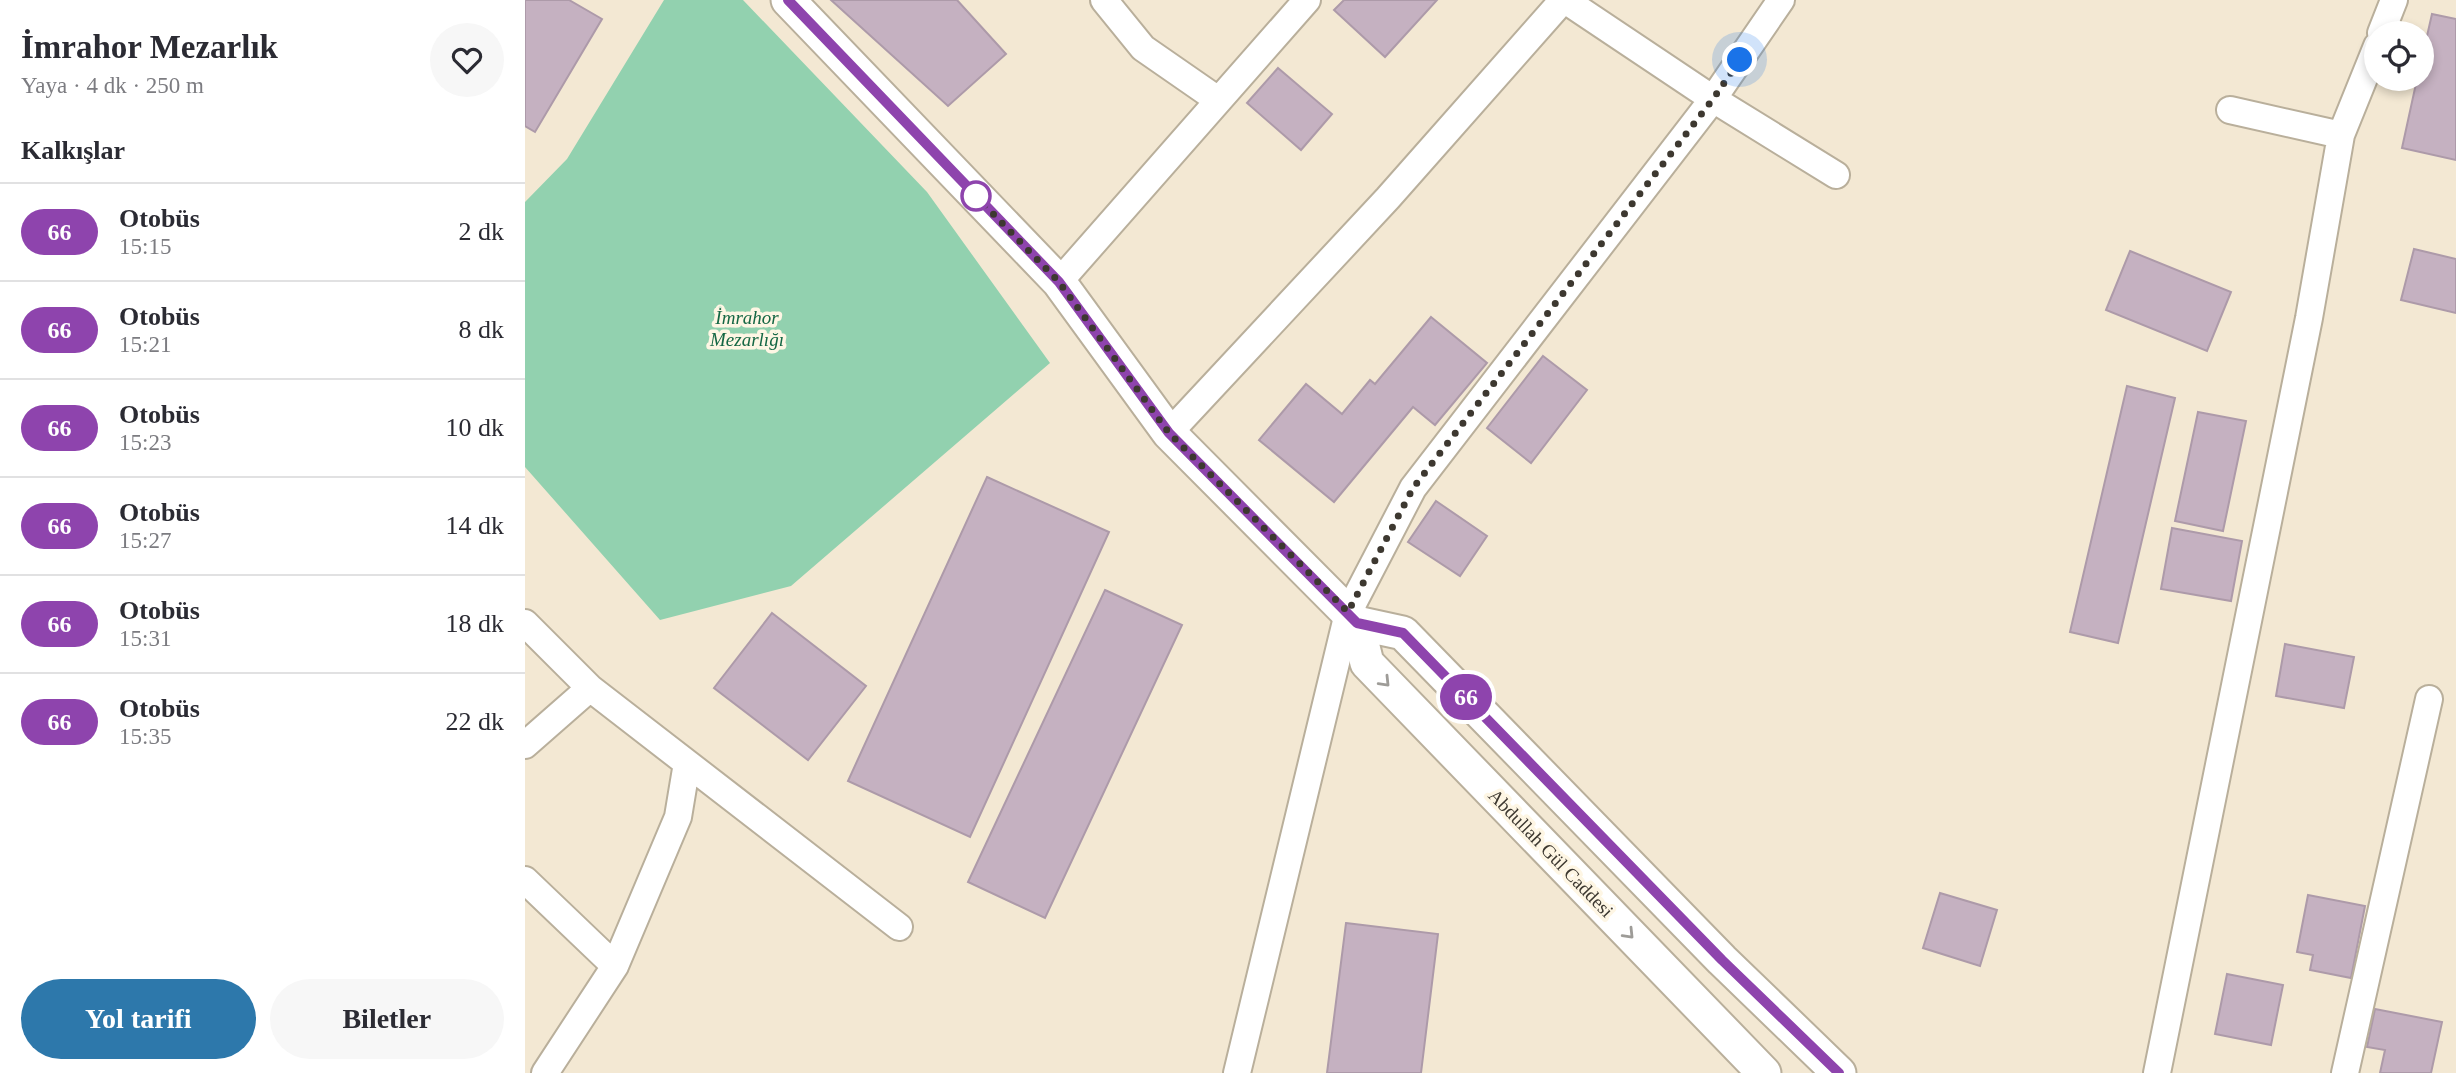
<!DOCTYPE html>
<html lang="tr">
<meta charset="utf-8">
<style>
:root{--surface:#fff;--page:#f7f7f7;--text:#2b2b33;--muted:#7c7c81;--line:#e1e1e2;--accent:#2d78ab}
body{margin:0;font-family:"Times New Roman",serif;background:var(--page);color:var(--text);height:100vh;display:flex;flex-direction:column;font-size:26px;white-space:nowrap}
*{box-sizing:border-box;margin:0}
p{font-size:23px;color:var(--muted)}
.icon{flex:none;width:38px;height:38px;fill:none;stroke:currentColor;stroke-width:2;stroke-linecap:round;stroke-linejoin:round}
.map{position:relative;flex:1;overflow:hidden}
.details{display:flex;flex-direction:column;background:var(--surface);width:525px}
.details>*{flex:none}
.badge{padding:0 14px;border-radius:23px;font-size:24px;line-height:46px}
.buttons{position:absolute;left:1839px;top:21px;display:grid;gap:14px}
.buttons a{display:grid;place-items:center;width:70px;height:70px;border-radius:50%;background:var(--surface);box-shadow:0 4px 10px #0003;font-size:35px}
.you{position:absolute;width:35px;height:35px;margin:-18px;border:5px solid #fff;border-radius:50%;background:#1a73e8;box-shadow:0 0 0 10px #1a73e833}
.map>.badge{position:absolute;translate:-50% -50%;box-shadow:0 0 0 4px #fff}
h2{padding:0 21px;font-size:26px;line-height:63px}
.round{display:grid;place-items:center;flex:none;width:74px;height:74px;border-radius:37px;background:var(--page)}
.overview{display:flex;align-items:center;justify-content:space-between;height:119px;padding:0 21px}
h1{font-size:33px;font-weight:700;line-height:52px}
.button{display:flex;gap:14px;margin-top:auto;padding:14px 21px}
.button a{flex:1;height:80px;border-radius:42px;background:var(--accent);color:#fff;font-size:28px;font-weight:700;line-height:80px;text-align:center}
.button a+a{background:var(--page);color:var(--text)}
ul{padding:0;list-style:none}
li{display:flex;align-items:center;gap:21px;height:98px;padding:0 21px;border-top:2px solid var(--line)}
li div{flex:1}
li b{display:block;font-size:26px}
li em{font-style:normal}
li .badge{min-width:77px;font-weight:700;text-align:center}
main{display:flex;flex:1;min-height:0}
.map>svg:first-child{display:block}
.green{fill:#92d1af}
.building{fill:#c5b1c1;stroke:#ad9aa9;stroke-width:2}
.lines{fill:none;stroke-linecap:round;stroke-linejoin:round}
.minor-casing{stroke:#b9af9b;stroke-width:30}
.tertiary-casing{stroke:#b9af9b;stroke-width:37}
.minor{stroke:#fff;stroke-width:26}
.tertiary{stroke:#fff;stroke-width:33}
.oneway{stroke:#9e9c98}
.line-casing{stroke:#fff;stroke-width:16}
.line{stroke:#8e44ad;stroke-width:10}
.walk{stroke:#3d3830;stroke-width:7;stroke-dasharray:0 12.6}
.stop-dot{fill:#fff;stroke:#8e44ad;stroke-width:3.5}
.labels{text-anchor:middle;dominant-baseline:central;stroke-width:7;stroke-linejoin:round;paint-order:stroke}
.park-label{font-size:19px;font-style:italic;fill:#156744;stroke:#fef6e4}
.street-label{font-size:19px;fill:#3d3830;stroke:#fef6e4}
</style>
<main>
<section class="details">
<div class="overview"><div><h1>İmrahor Mezarlık</h1><p>Yaya · 4 dk · 250 m</p></div><a class="round"><svg class="icon" aria-label="heart" viewBox="0 0 24 24"><path d="M12 20l-8-8c-3-5 5-10 8-4 3-6 11-1 8 4z"/></svg></a></div>
<h2>Kalkışlar</h2>
<ul>
<li><span class="badge" style="background:#8e44ad;color:#fff">66</span><div><b>Otobüs</b><p>15:15</p></div><em>2 dk</em></li>
<li><span class="badge" style="background:#8e44ad;color:#fff">66</span><div><b>Otobüs</b><p>15:21</p></div><em>8 dk</em></li>
<li><span class="badge" style="background:#8e44ad;color:#fff">66</span><div><b>Otobüs</b><p>15:23</p></div><em>10 dk</em></li>
<li><span class="badge" style="background:#8e44ad;color:#fff">66</span><div><b>Otobüs</b><p>15:27</p></div><em>14 dk</em></li>
<li><span class="badge" style="background:#8e44ad;color:#fff">66</span><div><b>Otobüs</b><p>15:31</p></div><em>18 dk</em></li>
<li><span class="badge" style="background:#8e44ad;color:#fff">66</span><div><b>Otobüs</b><p>15:35</p></div><em>22 dk</em></li>
</ul>
<div class="button"><a>Yol tarifi</a><a>Biletler</a></div>
</section>
<div class="map">
<svg width="1931" height="1073" viewBox="0 0 1931 1073">
<rect width="100%" height="100%" fill="#f3e8d3"/>
<path class="green" d="M139,0H218L402,192L525,363L266,586L135,620L0,467V202L42,159Z"/>
<path class="building" d="M0,0H44L77,19L10,132L0,126Z
M306,0H432L481,54L423,106Z
M819,0H912L860,57L809,10Z
M1907,14L1931,19V160L1877,148L1892,79H1897V58Z
M753,68L807,114L776,150L722,103Z
M1889,249L1931,259V313L1876,300Z
M1605,251L1706,292L1682,351L1581,310Z
M906,317L962,363L910,425L888,407L809,502L734,440L781,384L817,414L845,380L850,384Z
M1018,356L1062,390L1006,463L962,428Z
M1602,386L1650,398L1593,643L1545,632Z
M1673,412L1721,421L1698,531L1650,521Z
M462,477L584,532L445,837L323,781Z
M911,501L962,536L935,576L883,542Z
M1647,528L1717,541L1706,601L1636,589Z
M580,590L657,625L520,918L443,882Z
M247,613L341,686L283,760L189,688Z
M1760,644L1829,657L1819,708L1751,696Z
M1415,893L1472,910L1455,966L1398,948Z
M1783,895L1840,906L1826,978L1785,970L1788,955L1772,952Z
M821,923L913,934L896,1073H802Z
M1702,974L1758,985L1746,1045L1690,1034Z
M1850,1009L1917,1022L1906,1073H1855L1860,1050L1842,1047Z"/>
<g class="lines">
<g class="minor-casing">
<path id="minor" d="M579,0L618,48L693,100
M1040,0L1188,99L1311,175
M1856,33L1869,0
M1705,110L1816,135
M534,282L782,0
M644,433L863,198L1038,0
M0,623L65,688L374,927
M0,745L65,688
M0,880L90,966
M20,1073L90,966L153,817L162,763
M712,1073L823,613L888,488L1188,99L1256,0
M1632,1073L1784,318L1816,135L1852,46
M1820,1073L1904,699"/>
</g>
<g class="tertiary-casing">
<path id="tertiary" d="M263,0L534,282L644,433L823,613L832,623L842,663L1239,1073
M832,623L878,633L1197,960L1314,1073"/>
</g>
<use href="#minor" class="minor"/>
<use href="#tertiary" class="tertiary"/>
</g>
<defs><path id="oneway-chevron" d="M-2-3.5L2.5 0L-2 3.5" fill="none" stroke-width="1.6" stroke-linecap="round" stroke-linejoin="round" transform="scale(1.75)"/></defs>
<g class="oneway">
<use href="#oneway-chevron" transform="translate(860 682) rotate(46)"/>
<use href="#oneway-chevron" transform="translate(1104 934) rotate(46)"/>
</g>
<g class="lines">
<g class="line-casing">
<path id="line" d="M263,0L534,282L644,433L832,623L878,633L1197,960L1314,1073"/>
</g>
<use href="#line" class="line"/>
<path class="walk" d="M451,196L534,282L644,433L823,612L888,488L1188,99L1215,60"/>
</g>
<circle class="stop-dot" cx="451" cy="196" r="14"/>
<g class="labels">
<g class="park-label">
<text x="222" y="317">İmrahor<tspan x="222" dy="22">Mezarlığı</tspan></text>
</g>
<g class="street-label">
<text transform="translate(1026 853) rotate(46)">Abdullah Gül Caddesi</text>
</g>
</g>
</svg>
<div class="buttons">
<a><svg class="icon" aria-label="locate" viewBox="0 0 24 24"><circle cx="12" cy="12" r="6"/><path d="M12 2v4M12 18v4M2 12h4M18 12h4"/></svg></a>
</div>
<div class="you" style="left:1215px;top:60px"></div>
<b class="badge" style="left:941px;top:697px;background:#8e44ad;color:#fff">66</b>
</div>
</main>
